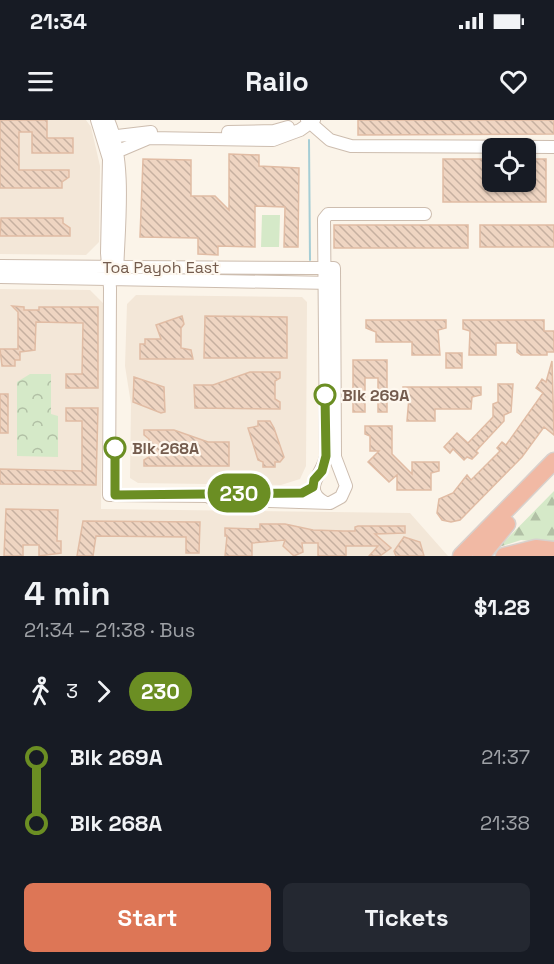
<!DOCTYPE html>
<meta charset="utf-8">
<style>
:root{--surface:#171b24;--page:#242831;--text:#f1f3f6;--muted:#9ea1a6;--accent:#dd7656}
body{margin:0;font-family:"Space Grotesk",sans-serif;background:var(--page);color:var(--text);height:100vh;display:flex;flex-direction:column;font-size:22px;white-space:nowrap}
*{box-sizing:border-box;margin:0}
p{font-size:20px;color:var(--muted)}
.icon{flex:none;width:33px;height:33px;fill:none;stroke:currentColor;stroke-width:2;stroke-linecap:round;stroke-linejoin:round}
.map{position:relative;height:436px;overflow:hidden}
.sheet{display:flex;flex-direction:column;background:var(--surface);flex:1}
.sheet>*{flex:none}
.badge{padding:0 12px;border-radius:20px;font-size:21px;line-height:39px}
.buttons{position:absolute;left:482px;top:18px;display:grid;gap:12px}
.buttons a{display:grid;place-items:center;width:54px;height:54px;border-radius:9px;background:var(--surface);box-shadow:0 2px 4px #0004;font-size:30px}
.map>.badge{position:absolute;translate:-50% -50%;box-shadow:0 0 0 3px #fff}
.legs{display:flex;align-items:center;gap:9px;height:66px;padding:0 24px;font-size:20px}
.legs p{margin-inline-start:auto}
.head{display:flex;align-items:center;justify-content:space-between;height:102px;padding:0 24px}
h1{font-size:33px;font-weight:800;line-height:45px}
.button{display:flex;gap:12px;margin-top:auto;padding:12px 24px}
.button a{flex:1;height:69px;border-radius:9px;background:var(--accent);color:#fff;font-size:24px;font-weight:800;line-height:69px;text-align:center}
.button a+a{background:var(--page);color:var(--text)}
ul{padding:0 24px;list-style:none}
li{display:flex;align-items:center;gap:21px;height:66px;font-size:22px}
li i{display:grid;place-items:center;width:9px;height:100%;margin:0 8px;background:currentColor}
li i::after{content:'';width:15px;height:15px;margin:-8px;border:4px solid;border-radius:50%;background:var(--surface)}
li p{margin-inline-start:auto}
li:first-child i{background:linear-gradient(#0000 50%,currentColor 0)}
li:last-child i{background:linear-gradient(currentColor 50%,#0000 0)}
.status{display:flex;justify-content:space-between;align-items:center;height:42px;padding:0 30px;background:var(--surface);direction:ltr}
.status svg{height:16px;fill:currentColor}
header{display:flex;justify-content:space-between;align-items:center;height:78px;padding:0 24px;background:var(--surface);font-size:27px;font-weight:800}
.map>svg:first-child{display:block}
.residential{fill:#f3e7d8}
.forest{fill:url(#forest-firs)}
.park{fill:url(#park-crowns)}
.pitch{fill:#d5e9c8}
.lines{fill:none;stroke-linecap:round;stroke-linejoin:round}
.stream{stroke:#a5cdd5;stroke-width:2}
.building{fill:url(#building-back-hatch);stroke:#e1bca4;stroke-width:1.5}
.minor-casing{stroke:#cdbdaf;stroke-width:14}
.highway-casing{stroke:#d8d1cd;stroke-width:19}
.minor{stroke:#fff;stroke-width:12}
.highway{stroke:#f1b9a4;stroke-width:16}
.line-1-casing{stroke:#fff;stroke-width:14}
.line-1{stroke:#6b8e23;stroke-width:9}
.stop-1-dot{fill:#fff;stroke:#6b8e23;stroke-width:3}
.labels{text-anchor:middle;dominant-baseline:central;stroke-width:4.5;stroke-linejoin:round;paint-order:stroke}
.street-label{font-size:16px;fill:#745c4e;stroke:#fef8ef}
.stop-label{font-size:16px;font-weight:bold;fill:#745c4e;stroke:#fef8ef;text-anchor:start}
</style>
<div class="status"><b>21:34</b><svg viewBox="0 0 49 12"><path d="M0 12V9h3v3zM5 12V6h3v6zM10 12V3h3v9zM15 12V0h3v12zM26 1h20v11H26zM47 4h2v5h-2z"/></svg></div>
<header><svg class="icon" aria-label="menu" viewBox="0 0 24 24"><path d="M4 6h16M4 12h16M4 18h16"/></svg>Railo<svg class="icon" aria-label="heart" viewBox="0 0 24 24"><path d="M12 20l-8-8c-3-5 5-10 8-4 3-6 11-1 8 4z"/></svg></header>
<div class="map">
<svg width="554" height="436" viewBox="0 0 554 436">
<defs>
<pattern id="forest-firs" width="22" height="20" patternUnits="userSpaceOnUse" patternTransform="scale(1.5)"><rect width="22" height="20" fill="#d5e9c8"/><path d="M5 1l3.5 6h-7zM16 11l3.5 6h-7z" fill="#b1c0a5"/></pattern>
<pattern id="park-crowns" width="20" height="18" patternUnits="userSpaceOnUse" patternTransform="scale(1.5)"><rect width="20" height="18" fill="#d5e9c8"/><path d="M2 6a3 3 0 1 1 6 0M12 15a3 3 0 1 1 6 0" fill="none" stroke="#b1c0a5"/></pattern>
<pattern id="building-back-hatch" width="6" height="6" patternUnits="userSpaceOnUse" patternTransform="scale(1.5)"><rect width="6" height="6" fill="#efd5c2"/><path d="M-1 5l2 2M0 0l6 6M5-1l2 2" fill="none" stroke="#c6b0a0"/></pattern>
</defs>
<rect width="100%" height="100%" fill="#fbf4e9"/>
<path class="residential" d="M0,0H86L91,7L100,46L99,122L86,135L0,134Z
M0,169L90,170L104,184L101,389L410,393L448,436H0Z
M136,175L302,177L307,182L306,346L300,359L281,365L138,363L130,358L131,284L125,246L127,184Z"/>
<path class="forest" d="M554,371V423L521,420L499,427Z"/>
<path class="park" d="M30,254H51V294L58,296V337L17,336V262Z"/>
<path class="pitch" d="M262,95H280L279,127H261Z"/>
<g class="lines">
<path class="stream" d="M309,20L310,140"/>
</g>
<path class="building" d="M0,0H47V18H73V33H32V12H19V50H69V57L62,62V68H0Z
M358,0H554V14L358,15Z
M229,34L259,35V46L299,48L298,127H284L285,87L255,86V127L218,126V135L198,134V118L140,117L143,39L191,40V76H215L229,90Z
M443,39H492V62H525V39H546V82H443Z
M1,98H63V103L70,108V116H0Z
M334,105H468V128H334Z
M480,105H554V127H480Z
M12,186L24,187V190H39V187H98V268H66V254H82L83,203L36,202L35,230L20,232V240H15V246H2L0,229H18V192Z
M182,196L184,204L181,208V228L191,230L193,239H140V224H145V219H161L156,205Z
M205,196L287,197V238H204Z
M366,200H446V208L438,210L440,235H412V222H376V212L366,208Z
M463,200H544V211H554V232H547V235H521L517,232V223H496V235H469L470,211L463,209Z
M446,233H462V248H446Z
M353,240H387V292H378V258H365V292H353Z
M552,241L554,315L544,307L522,337L460,400L451,402L442,400L437,393L439,379L453,373L467,355L471,360L500,331L497,328L502,322L506,325L543,273L536,268L542,259L546,262Z
M250,252H280V258L275,261V279L280,282V289L195,288L194,265H213Z
M134,257L164,267L165,292L161,293L133,282Z
M498,264H513L511,292L504,295V301L476,331L478,333L472,339L467,337L464,340L453,329L450,333L444,327L457,313L468,323L493,297V284L498,282Z
M403,267H481V275L472,277L471,289H435V301H407L409,277L403,275Z
M0,274H8V313H0Z
M66,288H98L96,365L0,364V349L82,351V301H66Z
M258,301H270L274,308L284,337L280,342H275V347H263V342L258,340L248,308L258,306Z
M365,306H392V334L412,354V342H439V351L431,353V370H397V355L389,362L368,342L379,331H370V316L365,314Z
M144,310H174L208,322H229V346H144V340L149,337V319L144,315Z
M6,389L58,390L57,421H61V433L39,436V425H23V436H4Z
M83,401L200,402L199,433H186V417L96,416L93,436H77Z
M260,404H285L313,410L343,411H355V407L358,406H405V413L375,414L391,428L380,436H369L378,426H346V436H318V423H302L303,432L294,436L283,426L285,420L252,423V436H225L227,416H225V408L260,409Z
M404,417L420,422L424,436H396L394,431Z"/>
<g class="lines">
<g class="minor-casing">
<path id="minor" d="M108,0C127,42 118,109 117,155
M307,0L330,20L351,26L554,27
M228,12L274,11L288,7
M109,17L151,12
M116,32L149,18L273,20L300,10L314,0
M0,146L128,147L313,148H334L335,337L346,366L341,377L330,383L213,379L207,376L109,375L110,168L107,133L109,39L97,0
M0,157L332,163
M324,382C301,369 324,352 326,336L324,99L328,94H425"/>
</g>
<g class="highway-casing">
<path id="highway" d="M461,436L554,341
M481,436L507,404
M504,436L536,428L554,430"/>
</g>
<use href="#minor" class="minor"/>
<use href="#highway" class="highway"/>
</g>
<g class="lines">
<g class="line-1-casing">
<path id="line-1" d="M115,328V375L302,373L313,367L314,360L322,351L326,336L325,275"/>
</g>
<use href="#line-1" class="line-1"/>
</g>
<g class="stop-1-dot">
<circle cx="325" cy="275" r="10"/>
<circle cx="115" cy="328" r="10"/>
</g>
<g class="labels">
<g class="street-label">
<text x="161" y="147">Toa Payoh East</text>
</g>
<g class="stop-label">
<text x="342" y="275">Blk 269A</text>
<text x="132" y="328">Blk 268A</text>
</g>
</g>
</svg>
<div class="buttons">
<a><svg class="icon" aria-label="locate" viewBox="0 0 24 24"><circle cx="12" cy="12" r="6"/><path d="M12 2v4M12 18v4M2 12h4M18 12h4"/></svg></a>
</div>
<b class="badge" style="left:239px;top:373px;background:#6b8e23;color:#fff">230</b>
</div>
<section class="sheet">
<div class="head"><div><h1>4 min</h1><p>21:34 – 21:38 · Bus</p></div><b>$1.28</b></div>
<div class="legs"><svg class="icon" aria-label="walk" viewBox="0 0 24 24"><circle cx="13" cy="4" r="2"/><path d="M13 8l-2 6 4 7M11 14l-3 7M7 12l3-4h3l4 4"/></svg>3<svg class="icon" aria-label="forward" viewBox="0 0 24 24"><path d="M9 5l7 7-7 7"/></svg><b class="badge" style="background:#6b8e23;color:#fff">230</b></div>
<ul>
<li><i style="color:#6b8e23"></i><b>Blk 269A</b><p>21:37</p></li>
<li><i style="color:#6b8e23"></i><b>Blk 268A</b><p>21:38</p></li>
</ul>
<div class="button"><a>Start</a><a>Tickets</a></div>
</section>
